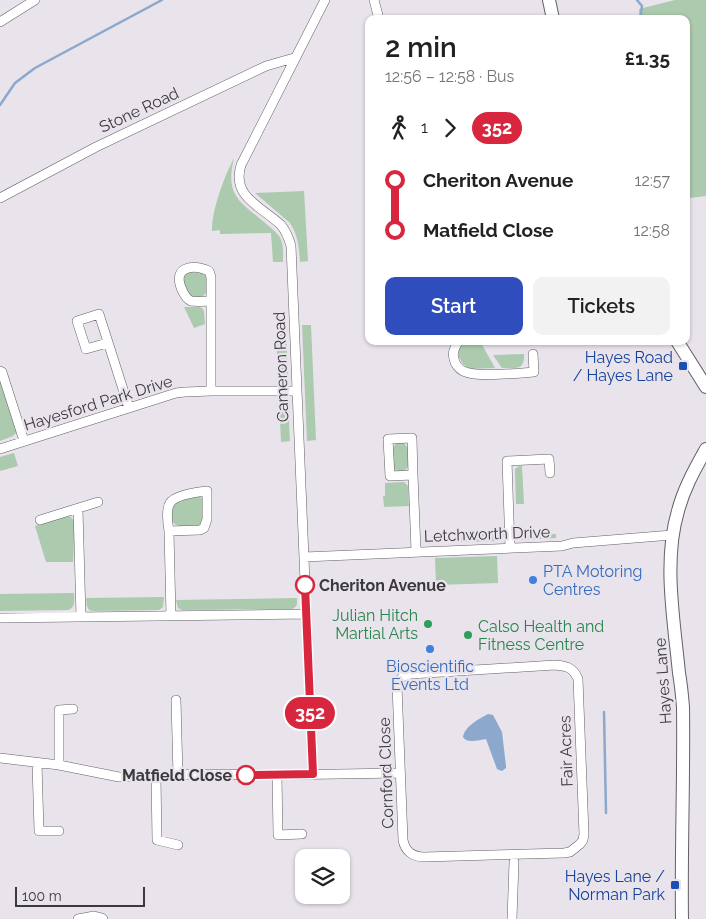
<!DOCTYPE html>
<meta charset="utf-8">
<style>
:root{--surface:#fff;--page:#f2f2f2;--text:#222;--muted:#767676;--accent:#304dbe}
body{margin:0;font-family:Raleway,sans-serif;background:var(--page);color:var(--text);height:100vh;display:flex;flex-direction:column;font-size:19px;white-space:nowrap}
*{box-sizing:border-box;margin:0}
p{font-size:16px;color:var(--muted)}
.icon{flex:none;width:28px;height:28px;fill:none;stroke:currentColor;stroke-width:2;stroke-linecap:round;stroke-linejoin:round}
.map{position:relative;flex:1;overflow:hidden}
.side{position:absolute;left:365px;top:15px;width:325px;height:330px;display:flex;flex-direction:column;background:var(--surface);border-radius:10px;box-shadow:0 1px 4px #0004}
.side>*{flex:none}
.badge{padding:0 10px;border-radius:16px;font-size:18px;line-height:32px}
.buttons{position:absolute;left:295px;top:849px;display:grid;gap:10px}
.buttons a{display:grid;place-items:center;width:55px;height:55px;border-radius:10px;background:var(--surface);box-shadow:0 1px 4px #0004;font-size:25px}
.scale{position:absolute;left:15px;bottom:12px;width:130px;box-sizing:border-box;padding-left:5px;border:2px solid #3c393d;border-top:0;font-size:14px;line-height:18px;white-space:nowrap;color:#3c393d;-webkit-text-stroke:4px #e9e3ec;paint-order:stroke}
.map>.badge{position:absolute;translate:-50% -50%;box-shadow:0 0 0 2px #fff}
.legs{display:flex;align-items:center;gap:8px;height:55px;padding:0 20px;font-size:16px}
.legs p{margin-inline-start:auto}
.summary{display:flex;align-items:center;justify-content:space-between;height:85px;padding:0 20px}
h1{font-size:28px;font-weight:600;line-height:38px}
.button{display:flex;gap:10px;margin-top:auto;padding:10px 20px}
.button a{flex:1;height:58px;border-radius:10px;background:var(--accent);color:#fff;font-size:20px;font-weight:600;line-height:58px;text-align:center}
.button a+a{background:var(--page);color:var(--text)}
ul{padding:0 20px;list-style:none}
li{display:flex;align-items:center;gap:18px;height:50px;font-size:19px}
li i{display:grid;place-items:center;width:8px;height:100%;margin:0 6px;background:currentColor}
li i::after{content:'';width:12px;height:12px;margin:-6px;border:4px solid;border-radius:50%;background:var(--surface)}
li p{margin-inline-start:auto}
li:first-child i{background:linear-gradient(#0000 50%,currentColor 0)}
li:last-child i{background:linear-gradient(currentColor 50%,#0000 0)}
.map>svg:first-child{display:block}
.green{fill:#accaad}
.water{fill:#8ca8cc}
.lines{fill:none;stroke-linecap:round;stroke-linejoin:round}
.stream{stroke:#8ca8cc;stroke-width:2.5}
.minor-casing{stroke:#645f66;stroke-width:10}
.secondary-casing{stroke:#645f66;stroke-width:14}
.minor{stroke:#fff;stroke-width:9}
.secondary{stroke:#fff;stroke-width:12}
.line-1-casing{stroke:#fff;stroke-width:11}
.line-1{stroke:#d7263d;stroke-width:8}
.transit-dot{fill:#1a4fb4;stroke:#e9e3ec;stroke-width:2}
.shop-dot{fill:#3f7fe0;stroke:#e9e3ec;stroke-width:2}
.stop-1-dot{fill:#fff;stroke:#d7263d;stroke-width:2.5}
.leisure-dot{fill:#2e9e5b;stroke:#e9e3ec;stroke-width:2}
.labels{text-anchor:middle;dominant-baseline:central;stroke-width:4.5;stroke-linejoin:round;paint-order:stroke}
.street-label{font-size:16px;fill:#3c393d;stroke:#e9e3ec}
.transit-label{font-size:16px;fill:#164399;stroke:#e9e3ec;text-anchor:end}
.shop-label{font-size:16px;fill:#366cbe;stroke:#e9e3ec;text-anchor:start}
.stop-label{font-size:16px;font-weight:bold;fill:#3c393d;stroke:#e9e3ec;text-anchor:start}
.leisure-label{font-size:16px;fill:#27864d;stroke:#e9e3ec;text-anchor:end}
</style>
<div class="map">
<svg width="706" height="919" viewBox="0 0 706 919">
<rect width="100%" height="100%" fill="#e9e3ec"/>
<path class="green" d="M675,0H706V196L690,198L688,195L689,194H686V19H640L639,9Z
M234,158C225,195 239,201 264,222C269,226 275,231 279,236C284,243 283,253 283,262H273L271,233L220,234V230L212,231C212,209 224,177 234,158Z
M304,191L308,261L300,262C299,247 298,235 290,223L255,193Z
M188,272L201,273L206,276C208,284 209,296 200,297C199,298 192,297 191,297C188,295 185,286 183,282L184,275Z
M184,307H200L203,309L204,312L205,324L194,328Z
M276,325H286L288,374L287,378L283,382L278,383Z
M302,325H311L316,440L307,441Z
M466,341H480L495,368L470,369L463,364L459,357V348Z
M524,354C525,371 515,368 502,368L493,355Z
M0,379L17,432L13,436L0,441Z
M279,399L284,400L288,404L290,441L281,442Z
M398,442H403L408,448V467C404,472 399,473 394,469C393,459 389,448 398,442Z
M14,453L18,466L0,471V457Z
M519,466H522L524,504H516L515,471V469Z
M404,482L408,486L409,506L384,507L383,496H385V483Z
M194,496H198L202,498C204,504 206,516 203,522C199,528 177,529 173,522C171,518 172,511 173,506L176,503Z
M66,516L71,517L75,523L73,562H46L35,526Z
M505,531L504,537L498,541L461,542V533Z
M556,534V538L523,540L520,539L517,536Z
M497,556L498,583L436,585L435,558Z
M74,593C74,601 76,607 68,610L0,611V594Z
M164,597L163,607L159,610L93,611L89,610L87,606L86,598Z
M297,598C297,603 298,607 292,609L182,610L178,608L176,600Z"/>
<path class="water" d="M488,714L493,715L502,732L506,766V768L502,771L499,770L497,769L486,739C479,740 467,744 463,737C465,726 479,719 488,714Z"/>
<g class="lines">
<path class="stream" d="M637,0L642,6L640,19
M0,105L15,83L35,68L162,0
M604,712L606,813"/>
<g class="minor-casing">
<path id="minor" d="M374,0L379,19
M0,22L35,0
M0,198L96,147L266,66L294,58
M459,341C455,346 452,352 454,359C455,364 459,369 463,371C476,378 519,373 534,372L533,354
M107,343L86,349L77,321L99,314L129,408
M0,371L2,372L24,441
M211,391V277L209,271C190,263 171,268 183,292C185,296 187,299 191,301C197,302 205,301 211,301
M0,449L176,393L185,392L211,391H297
M413,475L412,438L388,439L390,476L413,475L416,551
M78,509L81,617
M40,520L98,502
M169,531C168,525 166,509 170,503C175,495 198,492 207,491V519L204,528L200,530L169,531L171,616
M510,547L507,461L549,459L550,473
M304,557L562,546L573,543L672,535
M0,618L306,614
M555,665C566,666 573,667 578,679L584,834L583,840L580,844L570,852L564,853L424,857C413,857 405,851 403,840L397,686C399,678 403,675 411,674Z
M176,700L178,776
M0,758L59,765L119,777H156L195,774L277,775L400,773
M37,763L39,831H59
M59,765V710L73,709
M313,774L291,246C289,239 286,231 281,225C262,207 231,197 241,165L325,0
M277,775L278,835L302,834
M156,777L157,840L178,845
M78,919L94,916L102,918L103,919
M512,919L514,862"/>
</g>
<g class="secondary-casing">
<path id="secondary" d="M549,0L553,19
M677,341L706,387
M682,919C681,848 684,777 683,707C682,695 681,684 679,673C674,621 663,561 678,511C684,488 695,469 706,449"/>
</g>
<use href="#minor" class="minor"/>
<use href="#secondary" class="secondary"/>
</g>
<g class="lines">
<g class="line-1-casing">
<path id="line-1" d="M246,775L313,774L305,585"/>
</g>
<use href="#line-1" class="line-1"/>
</g>
<g class="transit-dot">
<rect x="678" y="361" width="10" height="10" rx="2.5"/>
<rect x="670" y="880" width="10" height="10" rx="2.5"/>
</g>
<g class="shop-dot">
<circle cx="533" cy="580" r="5"/>
<circle cx="430" cy="649" r="5"/>
</g>
<g class="stop-1-dot">
<circle cx="305" cy="585" r="9"/>
<circle cx="246" cy="775" r="9"/>
</g>
<g class="leisure-dot">
<circle cx="428" cy="624" r="5"/>
<circle cx="468" cy="635" r="5"/>
</g>
<g class="labels">
<g class="street-label">
<text transform="translate(139 110) rotate(-25)">Stone Road</text>
<text transform="translate(281 367) rotate(-92)">Cameron Road</text>
<text transform="translate(98 403) rotate(-17)">Hayesford Park Drive</text>
<text transform="translate(487 534) rotate(-2)">Letchworth Drive</text>
<text transform="translate(663 681) rotate(-94)">Hayes Lane</text>
<text transform="translate(566 751) rotate(-92)">Fair Acres</text>
<text transform="translate(386 773) rotate(-92)">Cornford Close</text>
</g>
<g class="transit-label">
<text x="673" y="357">Hayes Road<tspan x="673" dy="18">/ Hayes Lane</tspan></text>
<text x="665" y="876">Hayes Lane /<tspan x="665" dy="18">Norman Park</tspan></text>
</g>
<g class="shop-label">
<text x="543" y="571">PTA Motoring<tspan x="543" dy="18">Centres</tspan></text>
<text x="430" y="666" text-anchor="middle">Bioscientific<tspan x="430" dy="18">Events Ltd</tspan></text>
</g>
<g class="stop-label">
<text x="319" y="585">Cheriton Avenue</text>
<text x="232" y="775" text-anchor="end">Matfield Close</text>
</g>
<g class="leisure-label">
<text x="418" y="615">Julian Hitch<tspan x="418" dy="18">Martial Arts</tspan></text>
<text x="478" y="626" text-anchor="start">Calso Health and<tspan x="478" dy="18">Fitness Centre</tspan></text>
</g>
</g>
</svg>
<div class="buttons">
<a><svg class="icon" aria-label="layers" viewBox="0 0 24 24"><path d="M12 4l9 5-9 5-9-5zM3 14l9 5 9-5"/></svg></a>
</div>
<div class="scale">100 m</div>
<b class="badge" style="left:310px;top:713px;background:#d7263d;color:#fff">352</b>
<section class="side">
<div class="summary"><div><h1>2 min</h1><p>12:56 – 12:58 · Bus</p></div><b>£1.35</b></div>
<div class="legs"><svg class="icon" aria-label="walk" viewBox="0 0 24 24"><circle cx="13" cy="4" r="2"/><path d="M13 8l-2 6 4 7M11 14l-3 7M7 12l3-4h3l4 4"/></svg>1<svg class="icon" aria-label="forward" viewBox="0 0 24 24"><path d="M9 5l7 7-7 7"/></svg><b class="badge" style="background:#d7263d;color:#fff">352</b></div>
<ul>
<li><i style="color:#d7263d"></i><b>Cheriton Avenue</b><p>12:57</p></li>
<li><i style="color:#d7263d"></i><b>Matfield Close</b><p>12:58</p></li>
</ul>
<div class="button"><a>Start</a><a>Tickets</a></div>
</section>
</div>
